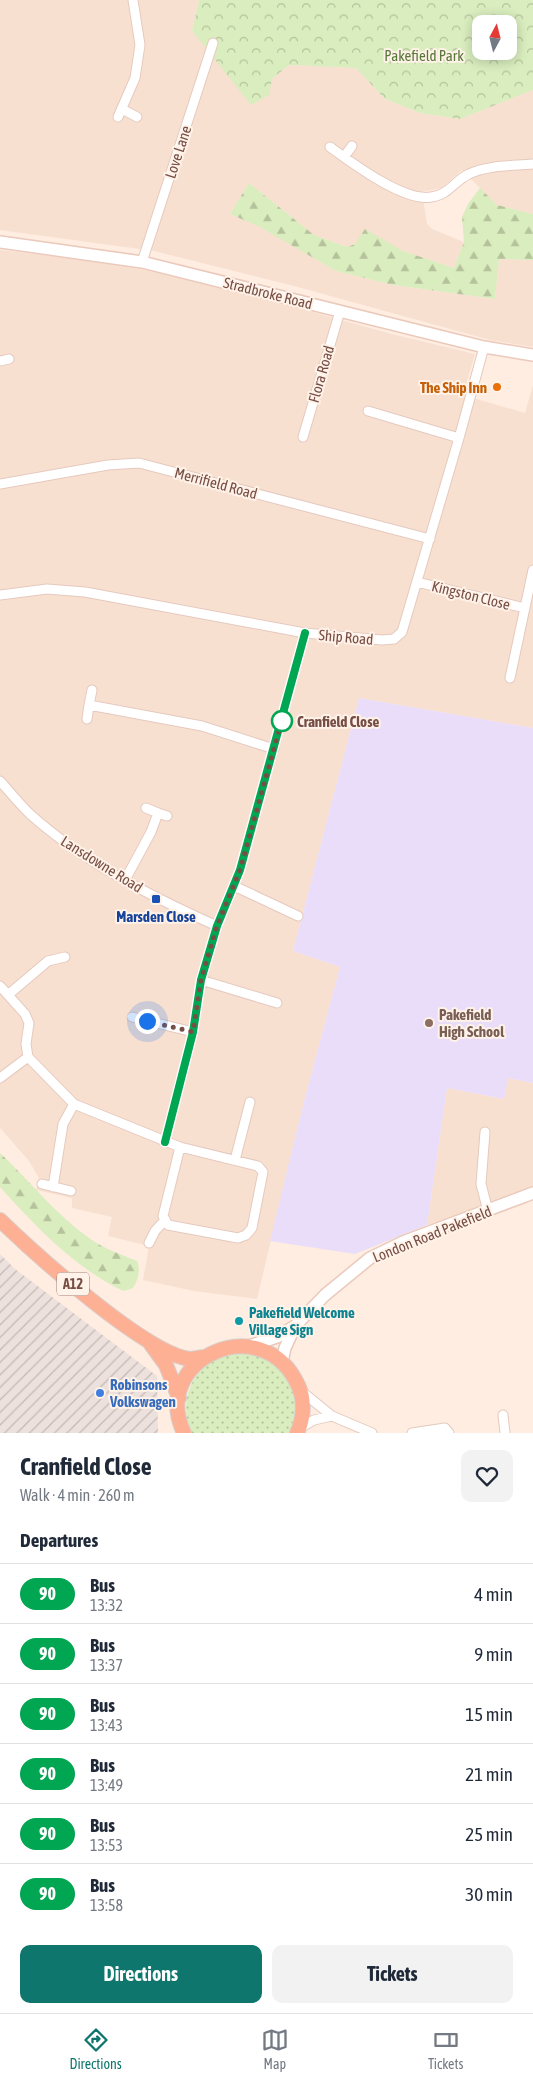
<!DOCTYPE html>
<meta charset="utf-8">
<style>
:root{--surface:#fff;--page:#f2f2f3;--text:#1f2937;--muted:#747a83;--line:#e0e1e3;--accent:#0f766e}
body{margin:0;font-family:"Asap Condensed",sans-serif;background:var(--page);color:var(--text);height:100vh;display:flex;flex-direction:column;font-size:19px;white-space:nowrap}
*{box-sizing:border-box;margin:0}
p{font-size:16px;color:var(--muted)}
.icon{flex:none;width:28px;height:28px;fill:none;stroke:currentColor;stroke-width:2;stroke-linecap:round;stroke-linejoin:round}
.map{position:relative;height:1433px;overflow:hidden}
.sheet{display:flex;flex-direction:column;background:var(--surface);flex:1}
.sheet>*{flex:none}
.badge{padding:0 10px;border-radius:16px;font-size:18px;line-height:32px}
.needle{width:32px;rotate:7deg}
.buttons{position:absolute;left:472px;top:15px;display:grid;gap:10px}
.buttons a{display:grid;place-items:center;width:45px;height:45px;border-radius:10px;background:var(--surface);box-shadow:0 2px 12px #0003;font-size:25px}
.you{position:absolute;width:25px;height:25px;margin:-12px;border:4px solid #fff;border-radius:50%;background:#1a73e8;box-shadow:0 0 0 8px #1a73e833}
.map>.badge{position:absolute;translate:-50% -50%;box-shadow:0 0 0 2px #fff}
h2{padding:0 20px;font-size:19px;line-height:45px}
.round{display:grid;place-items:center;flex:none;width:52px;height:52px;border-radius:10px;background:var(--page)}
.summary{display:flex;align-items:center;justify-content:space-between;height:85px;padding:0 20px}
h1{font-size:24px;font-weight:700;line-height:38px}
.action{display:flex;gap:10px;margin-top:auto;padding:10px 20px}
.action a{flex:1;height:58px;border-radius:10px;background:var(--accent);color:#fff;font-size:20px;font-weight:700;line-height:58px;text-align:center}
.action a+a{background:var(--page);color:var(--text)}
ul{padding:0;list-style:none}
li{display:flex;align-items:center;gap:15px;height:60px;padding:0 20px;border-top:1px solid var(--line)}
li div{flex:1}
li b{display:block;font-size:19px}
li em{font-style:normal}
li .badge{min-width:55px;font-weight:700;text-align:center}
.tab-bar{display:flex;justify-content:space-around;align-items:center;height:70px;border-top:1px solid var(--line);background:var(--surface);font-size:14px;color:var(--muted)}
.tab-bar a{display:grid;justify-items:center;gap:2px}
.tab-bar .current{color:var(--accent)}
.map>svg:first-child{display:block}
.residential{fill:#f8e0d1}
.industrial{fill:url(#industrial-furrows)}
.education{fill:#eaddfa}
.grass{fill:url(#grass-dots)}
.forest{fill:url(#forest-firs)}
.park{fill:url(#park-crowns);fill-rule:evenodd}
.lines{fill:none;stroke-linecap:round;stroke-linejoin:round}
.minor-casing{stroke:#e5c9be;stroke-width:11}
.secondary-casing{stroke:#ebc9bb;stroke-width:14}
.trunk-casing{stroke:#d9cdcb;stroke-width:16}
.minor{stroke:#fff;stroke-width:9}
.secondary{stroke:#fff;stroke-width:11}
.trunk{stroke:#feb094;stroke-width:14}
.line-casing{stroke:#fff;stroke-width:11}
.line{stroke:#00a651;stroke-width:8}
.walk{stroke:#774e45;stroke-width:5;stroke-dasharray:0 9}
.food-dot{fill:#e8710a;stroke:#fff2e8;stroke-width:2}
.stop-dot{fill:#fff;stroke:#00a651;stroke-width:2.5}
.transit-dot{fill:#1a4fb4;stroke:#fff2e8;stroke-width:2}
.education-dot{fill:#8d6e63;stroke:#fff2e8;stroke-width:2}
.culture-dot{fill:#0f9aa8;stroke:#fff2e8;stroke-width:2}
.shop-dot{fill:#3f7fe0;stroke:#fff2e8;stroke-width:2}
.labels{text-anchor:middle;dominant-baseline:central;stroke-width:4;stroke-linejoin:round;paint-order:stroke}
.shield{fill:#fff2e8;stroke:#a07f76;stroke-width:1}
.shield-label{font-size:14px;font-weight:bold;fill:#774e45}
.park-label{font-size:15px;fill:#58783a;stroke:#fff2e8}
.street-label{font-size:15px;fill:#774e45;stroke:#fff2e8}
.food-label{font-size:15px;font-weight:bold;fill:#c56008;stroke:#fff2e8;text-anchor:end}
.stop-label{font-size:15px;font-weight:bold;fill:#774e45;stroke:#fff2e8;text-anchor:start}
.transit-label{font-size:15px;font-weight:bold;fill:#164399;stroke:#fff2e8}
.education-label{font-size:15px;font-weight:bold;fill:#785e54;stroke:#fff2e8;text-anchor:start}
.culture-label{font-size:15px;font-weight:bold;fill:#0d838f;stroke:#fff2e8;text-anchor:start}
.shop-label{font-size:15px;font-weight:bold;fill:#366cbe;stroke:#fff2e8;text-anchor:start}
</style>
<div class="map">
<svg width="533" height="1433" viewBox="0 0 533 1433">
<defs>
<pattern id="industrial-furrows" width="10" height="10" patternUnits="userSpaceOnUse" patternTransform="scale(1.25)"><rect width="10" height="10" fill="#ece1dc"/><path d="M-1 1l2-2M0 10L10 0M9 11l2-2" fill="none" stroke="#c4b9b4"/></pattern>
<pattern id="grass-dots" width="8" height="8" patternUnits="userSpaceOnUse" patternTransform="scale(1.25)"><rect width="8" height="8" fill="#d9edbe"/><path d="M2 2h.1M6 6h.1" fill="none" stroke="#b5c29c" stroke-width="1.8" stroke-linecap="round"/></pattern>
<pattern id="forest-firs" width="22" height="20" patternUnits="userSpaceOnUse" patternTransform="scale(1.25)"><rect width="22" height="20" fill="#d9edbe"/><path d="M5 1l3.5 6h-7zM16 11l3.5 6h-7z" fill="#b5c29c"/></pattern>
<pattern id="park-crowns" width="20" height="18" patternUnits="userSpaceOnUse" patternTransform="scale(1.25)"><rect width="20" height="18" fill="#d9edbe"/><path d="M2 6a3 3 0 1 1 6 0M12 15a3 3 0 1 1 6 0" fill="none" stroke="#b5c29c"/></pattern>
</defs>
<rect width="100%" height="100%" fill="#feede0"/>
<path class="residential" d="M0,0H199L192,32L272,79L289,65L356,68L385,99L420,113L460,119L533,90V214L497,205L462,170L441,188L422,192L427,224L432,229L464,242L454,268L403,251L390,245L355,244L347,247L314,235L249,183L230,214L258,225L336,271L393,285L495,299L499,259L533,260V347L490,340L294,286L154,251L0,230Z
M0,250L67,258L134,268L215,285L392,334L475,354L463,395L525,413L533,385V728L359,698L293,951L340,967L304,1101L257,1299L194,1291L143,1280L149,1246L108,1236L112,1217L72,1208V1198L36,1190L39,1178L29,1161L0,1128Z
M508,1078L533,1083V1186L516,1195L427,1225L447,1088L503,1099Z"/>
<path class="industrial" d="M0,1254L15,1269L157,1376L158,1433H0Z"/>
<path class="education" d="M359,698L533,728V1083L508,1078L504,1099L447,1088L427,1225L355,1254L270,1241L304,1101L340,967L293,951Z"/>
<path class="grass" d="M239,1353C251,1355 263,1356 273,1363C295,1379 301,1409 290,1433H192C180,1410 187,1381 206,1365C216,1357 228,1355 239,1353Z"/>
<path class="forest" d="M249,183L314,235L347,247L355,244L365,229L403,251L454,268L464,242L462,217L468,204L480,188L497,205L533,214V260L499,259L495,299L393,285L336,271L258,226L230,214Z
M0,1153C30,1181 55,1214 89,1238C104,1249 120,1254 137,1261C141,1270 138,1280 133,1288L123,1291C75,1268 35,1226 0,1187Z"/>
<path class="park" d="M199,0H533V90L460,119L420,113L385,99L356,68L289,65L272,79L269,95L251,105L192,31ZM481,24H509V51H481Z"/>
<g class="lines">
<g class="minor-casing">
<path id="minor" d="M122,109L137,117
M118,117L135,78L140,45L133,0
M330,147C352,163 404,202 431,197C449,195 455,180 469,174C488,165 512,166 533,164
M344,157L352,146
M142,262L213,43
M0,361L9,359
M368,411L459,438
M303,437L340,311
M0,484L108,465L139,463L430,539
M417,582L525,608
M0,595L47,589L85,592L305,633L382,640L394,639L402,632L459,438L484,347
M510,678L533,570
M92,690L89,705L202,726L274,749
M87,719L89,705
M0,781C10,792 20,805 31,815C85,863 152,897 217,926
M146,808L158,813
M125,880L151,832L158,813L167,816
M234,886L298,916
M201,980L277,1003
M0,986L25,1014L29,1023L26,1044L28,1057L74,1104L180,1147L258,1166L263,1172L252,1228L246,1235L238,1238L168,1225L163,1216L180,1147
M9,994L48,961L65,957
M132,1017L193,1032
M0,1078L28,1057
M485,1132L481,1184L488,1211
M165,1142L193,1032L201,980L217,926L240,870L305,633
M235,1160L250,1102
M42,1184L71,1191
M53,1187L63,1124L74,1104
M149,1243L155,1231L165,1220
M300,1390L332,1416L372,1433
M503,1415L505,1433
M300,1428L314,1420L332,1416
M412,1433L445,1428L449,1433"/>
</g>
<g class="secondary-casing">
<path id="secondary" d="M0,242L142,262L484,347L533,355
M249,1346L277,1337L295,1326L325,1295L370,1258L403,1242L533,1193
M282,1362L285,1348L295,1326"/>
</g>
<g class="trunk-casing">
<path id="trunk" d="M0,1220C34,1253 146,1354 190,1359C194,1359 200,1357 205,1357
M150,1343L166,1365L179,1398
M184,1433C149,1360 262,1307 298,1385C305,1399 304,1419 297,1433"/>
</g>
<use href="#minor" class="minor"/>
<use href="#secondary" class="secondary"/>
<use href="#trunk" class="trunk"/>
</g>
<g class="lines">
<g class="line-casing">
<path id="line" d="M165,1142L193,1032L201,980L217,926L240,870L305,633"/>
</g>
<use href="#line" class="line"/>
<path class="walk" d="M147,1021L193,1032L201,980L217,926L240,870L283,716L282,721"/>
</g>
<circle class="food-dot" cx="497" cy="387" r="5"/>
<circle class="stop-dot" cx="282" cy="721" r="10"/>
<rect class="transit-dot" x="151" y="894" width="10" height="10" rx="2.5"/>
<circle class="education-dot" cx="429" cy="1023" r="5"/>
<circle class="culture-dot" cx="239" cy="1321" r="5"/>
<circle class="shop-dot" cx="100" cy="1393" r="5"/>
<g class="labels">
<rect class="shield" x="57" y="1272.5" width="32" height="23" rx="4"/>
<g class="shield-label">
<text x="73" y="1284">A12</text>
</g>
<g class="park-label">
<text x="424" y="55">Pakefield Park</text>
</g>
<g class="street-label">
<text transform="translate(178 152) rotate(-72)">Love Lane</text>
<text transform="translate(268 293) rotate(14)">Stradbroke Road</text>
<text transform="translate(321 374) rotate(-74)">Flora Road</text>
<text transform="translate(216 483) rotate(15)">Merrifield Road</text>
<text transform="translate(471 595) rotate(14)">Kingston Close</text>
<text transform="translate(346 637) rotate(5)">Ship Road</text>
<text transform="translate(102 864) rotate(32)">Lansdowne Road</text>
<text transform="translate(432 1234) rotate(-22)">London Road Pakefield</text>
</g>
<g class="food-label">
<text x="487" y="387">The Ship Inn</text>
</g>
<g class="stop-label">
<text x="297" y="721">Cranfield Close</text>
</g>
<g class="transit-label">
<text x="156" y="916">Marsden Close</text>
</g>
<g class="education-label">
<text x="439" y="1014">Pakefield<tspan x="439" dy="17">High School</tspan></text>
</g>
<g class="culture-label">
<text x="249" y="1312">Pakefield Welcome<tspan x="249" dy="17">Village Sign</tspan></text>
</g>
<g class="shop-label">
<text x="110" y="1384">Robinsons<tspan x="110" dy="17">Volkswagen</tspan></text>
</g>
</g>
</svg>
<div class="buttons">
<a><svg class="needle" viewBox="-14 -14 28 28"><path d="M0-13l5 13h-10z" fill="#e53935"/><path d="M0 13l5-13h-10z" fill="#747a83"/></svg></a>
</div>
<div class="you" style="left:147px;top:1021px"></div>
</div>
<section class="sheet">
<div class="summary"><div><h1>Cranfield Close</h1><p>Walk · 4 min · 260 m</p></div><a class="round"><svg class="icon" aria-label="heart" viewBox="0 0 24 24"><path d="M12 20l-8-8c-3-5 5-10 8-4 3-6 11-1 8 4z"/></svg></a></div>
<h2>Departures</h2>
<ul>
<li><span class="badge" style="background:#00a651;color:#fff">90</span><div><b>Bus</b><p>13:32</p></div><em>4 min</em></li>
<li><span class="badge" style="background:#00a651;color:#fff">90</span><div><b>Bus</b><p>13:37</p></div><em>9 min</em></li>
<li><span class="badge" style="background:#00a651;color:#fff">90</span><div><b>Bus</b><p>13:43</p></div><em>15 min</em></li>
<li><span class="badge" style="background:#00a651;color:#fff">90</span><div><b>Bus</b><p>13:49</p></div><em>21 min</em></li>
<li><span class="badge" style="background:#00a651;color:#fff">90</span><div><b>Bus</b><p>13:53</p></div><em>25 min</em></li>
<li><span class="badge" style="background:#00a651;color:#fff">90</span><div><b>Bus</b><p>13:58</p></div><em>30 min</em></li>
</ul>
<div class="action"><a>Directions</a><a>Tickets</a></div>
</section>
<nav class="tab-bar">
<a class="current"><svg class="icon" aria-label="directions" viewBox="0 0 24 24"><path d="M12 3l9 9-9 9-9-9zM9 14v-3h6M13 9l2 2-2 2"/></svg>Directions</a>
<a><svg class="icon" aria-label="map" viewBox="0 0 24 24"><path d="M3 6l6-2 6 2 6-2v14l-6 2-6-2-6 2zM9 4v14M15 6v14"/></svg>Map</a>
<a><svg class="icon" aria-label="tickets" viewBox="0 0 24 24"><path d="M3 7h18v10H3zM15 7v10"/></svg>Tickets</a>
</nav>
